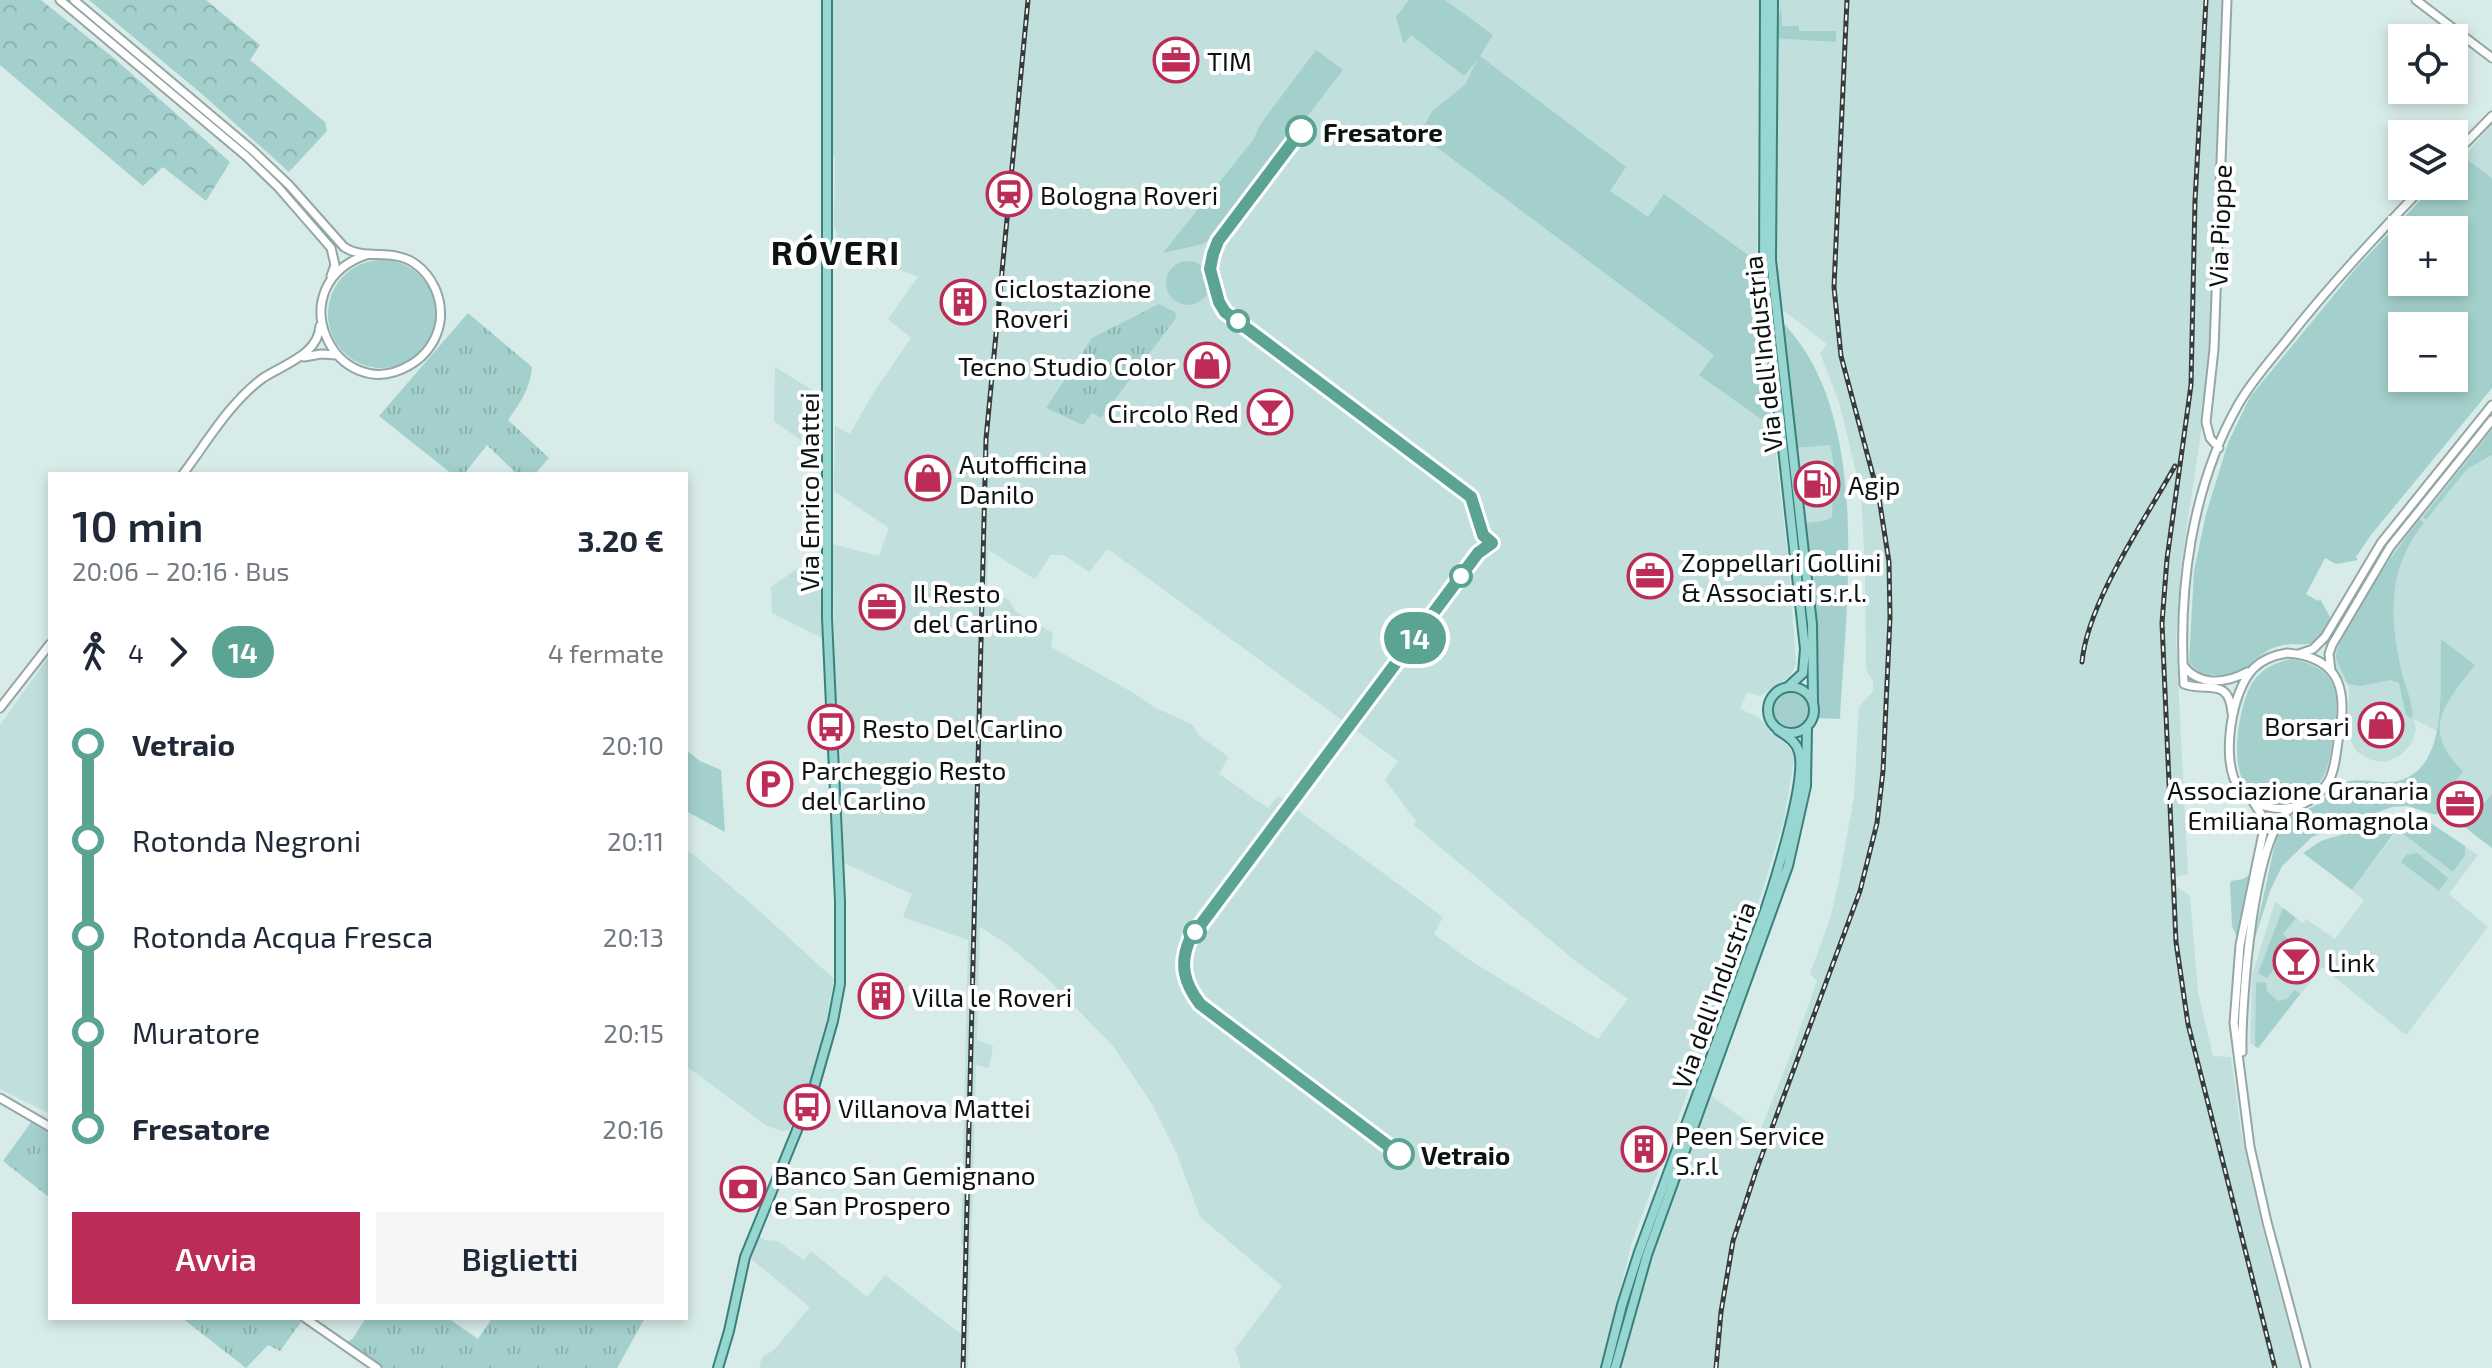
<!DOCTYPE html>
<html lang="it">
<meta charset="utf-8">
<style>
:root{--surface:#fff;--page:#f6f6f7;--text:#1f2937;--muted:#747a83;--accent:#bc2c56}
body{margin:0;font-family:"Exo 2",sans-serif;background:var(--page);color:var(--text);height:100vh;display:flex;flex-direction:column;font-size:30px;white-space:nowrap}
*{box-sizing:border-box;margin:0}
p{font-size:26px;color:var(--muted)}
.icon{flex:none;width:44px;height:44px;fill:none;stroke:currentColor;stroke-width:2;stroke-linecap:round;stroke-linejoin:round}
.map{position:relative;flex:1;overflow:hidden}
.side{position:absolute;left:48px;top:472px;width:640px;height:848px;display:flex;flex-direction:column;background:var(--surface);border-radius:0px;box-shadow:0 4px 12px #0003}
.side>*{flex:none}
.badge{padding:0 16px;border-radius:26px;font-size:28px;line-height:52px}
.fabs{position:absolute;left:2388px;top:24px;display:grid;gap:16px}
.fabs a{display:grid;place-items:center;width:80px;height:80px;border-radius:0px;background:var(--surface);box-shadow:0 4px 12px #0003;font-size:40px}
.map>.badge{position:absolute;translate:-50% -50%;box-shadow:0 0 0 4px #fff}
.legs{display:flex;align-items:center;gap:12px;height:88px;padding:0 24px;font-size:26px}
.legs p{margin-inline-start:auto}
.overview{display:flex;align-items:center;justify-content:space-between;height:136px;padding:0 24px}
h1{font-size:44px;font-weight:600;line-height:60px}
.primary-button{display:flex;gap:16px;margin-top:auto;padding:16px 24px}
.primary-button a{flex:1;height:92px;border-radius:0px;background:var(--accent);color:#fff;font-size:32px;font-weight:600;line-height:92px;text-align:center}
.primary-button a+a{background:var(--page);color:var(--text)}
ul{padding:0 24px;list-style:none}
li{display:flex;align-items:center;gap:28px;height:96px;font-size:30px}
li i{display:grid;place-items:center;width:12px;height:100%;margin:0 10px;background:currentColor}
li i::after{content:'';width:20px;height:20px;margin:-10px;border:6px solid;border-radius:50%;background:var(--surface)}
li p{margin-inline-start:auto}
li:first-child i{background:linear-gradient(#0000 50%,currentColor 0)}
li:last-child i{background:linear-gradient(currentColor 50%,#0000 0)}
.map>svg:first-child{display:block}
.built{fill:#c1dfdc;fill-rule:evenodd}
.grass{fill:#a3d0cc;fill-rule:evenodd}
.forest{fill:url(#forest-crowns)}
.park{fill:url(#park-tufts)}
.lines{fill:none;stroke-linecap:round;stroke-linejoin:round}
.secondary-casing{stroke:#94a7a5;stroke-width:11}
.primary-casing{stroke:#3a807b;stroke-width:12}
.secondary{stroke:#fff;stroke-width:7}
.primary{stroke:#98d6d2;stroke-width:8}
.rail-casing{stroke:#353e3d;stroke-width:5}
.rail{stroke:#fff;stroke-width:2;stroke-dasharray:6;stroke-linecap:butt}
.line-1-casing{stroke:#fff;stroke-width:18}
.line-1{stroke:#5ba494;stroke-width:12}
.stop-1-dot{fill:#fff;stroke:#5ba494;stroke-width:4}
.labels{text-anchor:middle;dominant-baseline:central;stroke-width:8;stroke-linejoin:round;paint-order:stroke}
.poi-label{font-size:26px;fill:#0c1312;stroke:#fff;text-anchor:start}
.stop-label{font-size:26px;font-weight:bold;fill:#0c1312;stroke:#fff;text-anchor:start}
.street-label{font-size:26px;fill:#0c1312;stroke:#fff}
.district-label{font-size:34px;font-weight:bold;letter-spacing:2px;fill:#0c1312;stroke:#fff}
</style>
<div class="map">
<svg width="2492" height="1368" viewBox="0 0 2492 1368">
<defs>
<pattern id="forest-crowns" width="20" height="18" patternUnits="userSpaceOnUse" patternTransform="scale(2)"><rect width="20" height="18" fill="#a3d0cc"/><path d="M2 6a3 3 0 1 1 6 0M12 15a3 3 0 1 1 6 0" fill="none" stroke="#8bb2ae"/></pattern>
<pattern id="park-tufts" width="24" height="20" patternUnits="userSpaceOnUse" patternTransform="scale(2)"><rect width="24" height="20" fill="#a3d0cc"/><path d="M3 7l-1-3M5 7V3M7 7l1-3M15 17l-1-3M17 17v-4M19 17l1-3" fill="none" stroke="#8bb2ae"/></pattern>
</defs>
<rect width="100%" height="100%" fill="#d7ebe9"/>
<path class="built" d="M821,0H1759L1757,291L1789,566L1796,664L1790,677L1760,696L1747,692L1740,709L1758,717L1795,753L1784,820L1763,889L1632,1242L1601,1368H1241L1235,1349L1282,1286L1200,1217L1177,1154L1152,1104L1113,1046L1048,979L1008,945L980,927L977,1040L993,1046L989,1068L976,1065L968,1368H759L762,1357L774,1350L810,1307L751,1259L759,1236L765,1240L777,1241L804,1260L811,1251L867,1297L885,1275L962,1335L964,1246L961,1244L968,940L903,917L912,894L844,863L840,746L837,744L832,544L879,556L889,528L834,491L835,426L850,434L872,395L911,338L888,319L918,277L836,244L837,233L834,228L835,157L822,151ZM1108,549L1398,761L1385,780L1416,821L1414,825L1574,960L1628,999L1598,1039L1468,959L1434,934L1443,917L1278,796L1268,808L1219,774L1228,758L1226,755L1198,735L1193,725L1154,707L1132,692L1051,647L1053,633L1016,612L1009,600L987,590L988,550L1035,579L1051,555H1064L1089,572Z
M1777,0H2223L2211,365L2181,566L2176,640L2188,874L2176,877L2177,887L2190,896L2198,992L2213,1056L2231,1057L2241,1132L2261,1224L2300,1368H1619L1648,1263L1710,1095L1760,1131L1792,1051L1817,981L1810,974L1830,919L1839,880L1854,797L1859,707L1873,691V682L1866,669L1865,568L1861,493L1839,402L1820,353L1827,344L1780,308L1774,205Z
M2492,124V178L2464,157Z
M775,367L825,398L824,457L774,421Z
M2492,428V848L2432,801L2437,731L2414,719L2416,729L2412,743L2401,755L2386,762L2371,760L2356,751L2348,735L2349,687L2333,666L2331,653L2391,552Z
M1830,445L1837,484L1832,517L1823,521L1805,523L1796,448Z
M798,568L820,572L822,638L772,613L771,587Z
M50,655V1114L0,1089V725Z
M2407,818L2429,822L2478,855L2449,894L2488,927L2406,1035L2322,967L2258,1048L2250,1043L2252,975L2275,902L2303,923L2306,919L2335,939L2364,900L2352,890Z
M689,851L754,906L834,979L827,1018L813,1070L799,1111L793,1126L788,1130L782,1131L767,1126L686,1066V855Z"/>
<path class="grass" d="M1409,0H1445L1493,35L1480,56L1626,167L1610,191L1648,217L1664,194L1748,255H1756L1757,291L1772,427L1699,375L1714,355L1419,134L1433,110L1465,85L1477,60L1464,76L1411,35L1405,43L1403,42L1396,17Z
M1781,6L1782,26H1799V31H1836V42L1776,38Z
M1316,50L1343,70L1216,235L1203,244L1163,253L1253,140L1260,125Z
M2464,157L2492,178V388L2371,535L2356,557L2358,560L2336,564L2325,558L2306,594L2318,601L2320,599L2330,617C2316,658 2305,638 2276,647C2259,652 2248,671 2235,674C2229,676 2221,675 2216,675C2203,675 2198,672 2189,663L2194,571L2206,514L2228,443L2250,397L2357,267L2434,186H2454V165ZM2402,230H2454V282H2402ZM2402,326H2454V378H2402Z
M328 314a54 54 0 1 1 108 0a54 54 0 1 1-108 0Z
M1166 283a22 22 0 1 1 44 0a22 22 0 1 1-44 0Z
M1781,321C1873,412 1846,601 1840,719L1819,718L1816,627L1805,523L1823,521L1832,517L1833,488L1837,483L1830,445L1796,448Z
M2492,430V455L2467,469L2426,520L2423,517Z
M2420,519L2424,523C2386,570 2389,621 2403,677C2407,690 2414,708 2412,719L2406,715L2399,683L2391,680L2360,686L2348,684L2336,659C2337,629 2400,545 2420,519Z
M2441,639L2475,665C2444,705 2420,729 2463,771L2439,804L2465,825L2492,794V848L2441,809L2436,815L2408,806L2392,807L2312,837L2282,866L2270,891L2253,944L2276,839L2286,818C2297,812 2309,810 2319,803C2328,796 2333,787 2343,783C2360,776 2380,785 2398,781C2451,768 2439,681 2441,639Z
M2291,659C2343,668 2340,699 2332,742C2330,755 2329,770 2320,782C2301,807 2258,807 2242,778C2231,757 2240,698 2255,679C2265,667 2277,662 2291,659Z
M1773 710a18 18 0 1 1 36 0a18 18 0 1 1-36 0Z
M686,750L700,761L721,770L725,832L686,811Z
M2398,817L2429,822L2465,846V855L2453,872L2397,829L2352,890L2303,853L2321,841Z
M2417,853L2448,878L2439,891L2401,862L2406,855Z
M2251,874L2238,936L2237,937L2232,926L2230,884L2231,881L2243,879Z
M2283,908L2296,918L2283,934L2291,941L2283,957L2267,978L2258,973Z
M2256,982L2266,983L2267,991L2278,1001L2287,999L2294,990L2300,994L2258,1048L2255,1046Z"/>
<path class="forest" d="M0,0H41L115,59L230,162L206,201L163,167L143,186L0,65Z
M89,0H206L260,45L250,60L325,122L327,131L289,172L202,94Z"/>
<path class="park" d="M1159,304L1175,312L1176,318L1101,418L1092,413L1083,425L1046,408L1092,338Z
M468,313L532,367C530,389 520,403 508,420L549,458L535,474H517L487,445L464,474H452L379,416Z
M35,1117L50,1127V1198L3,1161Z
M182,1318H304L280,1351L268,1345L246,1368Z
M366,1318H448L478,1339L492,1318H645L617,1368H378L345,1344L353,1338Z"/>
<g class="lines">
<g class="secondary-casing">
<path id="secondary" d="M60,0L246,156L278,187L331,248L335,265L331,276
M74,0L251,149L289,185L344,247C365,261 392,248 414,263C433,276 443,299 440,322C437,340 426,356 410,365C336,409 275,284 369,254
M2416,0L2492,58
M2454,155L2492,116
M304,357L321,354L337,355
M2219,448L2210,438L2206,422L2214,349L2227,0
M183,474C207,442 230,402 263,378C284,364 318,355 320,326
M2287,653C2343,657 2348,694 2338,741C2336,754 2335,771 2328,782C2308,814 2262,818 2239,788C2220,763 2231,690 2254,668C2263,659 2275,655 2287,653Z
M2299,654L2313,649L2325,637L2381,543L2492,405
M2183,665C2198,686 2225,684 2247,672
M2331,671L2329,654L2332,645L2390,547L2492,420
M2184,684C2178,590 2191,488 2238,405C2251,382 2269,362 2286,341C2329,286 2376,236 2424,186
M2184,684C2206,693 2229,676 2232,713
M0,708L50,644
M2252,800L2261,814L2264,828L2240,945L2234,1023L2250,1147L2267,1222L2306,1368
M2242,1052C2241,1006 2253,835 2289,810
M0,1098L50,1127
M305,1318L377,1368"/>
</g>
<g class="primary-casing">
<path id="primary" d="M1765,0L1764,275L1805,649L1803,673L1788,687
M1773,0L1771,260L1812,624L1813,703
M1768 710a23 23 0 1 1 46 0a23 23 0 1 1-46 0Z
M718,1368L729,1331L745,1257L813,1091L833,1021L840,984V901L827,618V0
M1606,1368L1622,1305L1639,1252L1765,911C1775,881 1807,779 1799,752C1796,741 1787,736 1778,730
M1615,1368L1647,1255L1788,866L1806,786L1807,727"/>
</g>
<use href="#secondary" class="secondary"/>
<use href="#primary" class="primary"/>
<g class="rail-casing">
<path id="rail" d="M2206,0L2195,201L2191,385L2167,559L2162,623L2176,942L2188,1024L2275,1368
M2082,662C2088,601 2145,520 2175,466
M963,1368L986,439L1028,0
M1716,1368L1721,1312L1733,1241L1756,1171L1860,891L1877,823L1883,771L1890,618L1889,562L1879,498L1841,356L1834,287L1847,0"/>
</g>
<use href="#rail" class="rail"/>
</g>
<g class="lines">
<g class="line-1-casing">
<path id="line-1" d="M1301,131L1218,241L1213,254L1210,269L1219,302L1225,312L1471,497L1483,535L1492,543L1478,553L1190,939C1179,964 1184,983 1200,1004L1399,1154"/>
</g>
<use href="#line-1" class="line-1"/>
</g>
<defs>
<g id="office-ring" transform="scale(2.3)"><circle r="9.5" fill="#fff" stroke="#bc2c56" stroke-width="1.5"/><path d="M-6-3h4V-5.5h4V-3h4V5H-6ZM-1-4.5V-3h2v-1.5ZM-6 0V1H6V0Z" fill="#bc2c56"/></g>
<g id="station-ring" transform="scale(2.3)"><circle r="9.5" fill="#fff" stroke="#bc2c56" stroke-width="1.5"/><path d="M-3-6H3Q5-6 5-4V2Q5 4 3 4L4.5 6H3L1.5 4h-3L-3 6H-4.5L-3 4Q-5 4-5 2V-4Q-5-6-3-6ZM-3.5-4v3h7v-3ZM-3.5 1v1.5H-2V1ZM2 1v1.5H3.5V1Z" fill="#bc2c56"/></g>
<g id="building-ring" transform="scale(2.3)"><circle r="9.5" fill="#fff" stroke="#bc2c56" stroke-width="1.5"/><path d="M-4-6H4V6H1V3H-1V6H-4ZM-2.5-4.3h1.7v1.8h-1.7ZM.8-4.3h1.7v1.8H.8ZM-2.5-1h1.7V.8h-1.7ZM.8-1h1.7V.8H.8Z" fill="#bc2c56"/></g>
<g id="shop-ring" transform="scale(2.3)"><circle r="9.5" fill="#fff" stroke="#bc2c56" stroke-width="1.5"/><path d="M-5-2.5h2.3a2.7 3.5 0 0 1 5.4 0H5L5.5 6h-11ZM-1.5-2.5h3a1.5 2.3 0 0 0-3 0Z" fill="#bc2c56"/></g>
<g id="bar-ring" transform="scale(2.3)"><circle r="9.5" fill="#fff" stroke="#bc2c56" stroke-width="1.5"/><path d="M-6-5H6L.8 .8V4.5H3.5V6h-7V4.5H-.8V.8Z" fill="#bc2c56"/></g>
<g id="fuel-ring" transform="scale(2.3)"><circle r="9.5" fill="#fff" stroke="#bc2c56" stroke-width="1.5"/><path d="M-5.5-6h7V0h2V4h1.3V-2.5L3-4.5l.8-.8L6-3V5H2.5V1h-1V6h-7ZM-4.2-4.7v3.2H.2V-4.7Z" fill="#bc2c56"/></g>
<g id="bus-ring" transform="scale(2.3)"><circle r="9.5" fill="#fff" stroke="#bc2c56" stroke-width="1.5"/><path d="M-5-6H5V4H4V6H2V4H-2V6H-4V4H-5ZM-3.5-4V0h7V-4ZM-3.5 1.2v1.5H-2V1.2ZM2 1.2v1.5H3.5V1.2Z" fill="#bc2c56"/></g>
<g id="parking-ring" transform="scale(2.3)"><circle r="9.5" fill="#fff" stroke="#bc2c56" stroke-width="1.5"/><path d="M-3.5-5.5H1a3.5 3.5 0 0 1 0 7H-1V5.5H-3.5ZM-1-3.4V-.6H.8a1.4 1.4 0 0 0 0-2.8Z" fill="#bc2c56"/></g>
<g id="bank-ring" transform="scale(2.3)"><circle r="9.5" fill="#fff" stroke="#bc2c56" stroke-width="1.5"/><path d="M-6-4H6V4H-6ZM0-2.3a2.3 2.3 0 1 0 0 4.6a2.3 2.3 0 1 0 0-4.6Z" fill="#bc2c56"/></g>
</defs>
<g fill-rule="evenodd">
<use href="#office-ring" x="1176" y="60"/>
<use href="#station-ring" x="1009" y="194"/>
<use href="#building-ring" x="963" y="302"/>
<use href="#shop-ring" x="1207" y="365"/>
<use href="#bar-ring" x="1270" y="412"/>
<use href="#shop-ring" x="928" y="478"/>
<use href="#fuel-ring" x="1817" y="484"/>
<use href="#office-ring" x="1650" y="576"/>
<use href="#office-ring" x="882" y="607"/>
<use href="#shop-ring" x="2381" y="725"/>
<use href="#bus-ring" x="831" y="727"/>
<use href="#parking-ring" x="770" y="784"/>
<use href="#office-ring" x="2460" y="804"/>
<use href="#bar-ring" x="2296" y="961"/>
<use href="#building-ring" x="881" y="996"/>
<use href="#bus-ring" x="807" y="1107"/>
<use href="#building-ring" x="1644" y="1149"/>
<use href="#bank-ring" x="743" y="1189"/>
</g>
<g class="stop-1-dot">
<circle cx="1301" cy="131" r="14"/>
<circle cx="1238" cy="321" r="10"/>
<circle cx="1461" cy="576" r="10"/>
<circle cx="1195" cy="932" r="10"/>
<circle cx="1399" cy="1154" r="14"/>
</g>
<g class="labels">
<g class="poi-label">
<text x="1207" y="60">TIM</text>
<text x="1040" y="194">Bologna Roveri</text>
<text x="994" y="287">Ciclostazione<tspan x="994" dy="30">Roveri</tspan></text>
<text x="1176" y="365" text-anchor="end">Tecno Studio Color</text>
<text x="1239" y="412" text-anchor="end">Circolo Red</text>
<text x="959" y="463">Autofficina<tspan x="959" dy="30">Danilo</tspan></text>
<text x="1848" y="484">Agip</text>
<text x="1681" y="561">Zoppellari Gollini<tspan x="1681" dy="30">&amp; Associati s.r.l.</tspan></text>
<text x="913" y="592">Il Resto<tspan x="913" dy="30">del Carlino</tspan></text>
<text x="2350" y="725" text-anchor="end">Borsari</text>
<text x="862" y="727">Resto Del Carlino</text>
<text x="801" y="769">Parcheggio Resto<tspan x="801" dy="30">del Carlino</tspan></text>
<text x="2429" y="789" text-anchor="end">Associazione Granaria<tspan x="2429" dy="30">Emiliana Romagnola</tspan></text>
<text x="2327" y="961">Link</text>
<text x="912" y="996">Villa le Roveri</text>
<text x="838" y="1107">Villanova Mattei</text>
<text x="1675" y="1134">Peen Service<tspan x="1675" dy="30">S.r.l</tspan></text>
<text x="774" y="1174">Banco San Gemignano<tspan x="774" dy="30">e San Prospero</tspan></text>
</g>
<g class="stop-label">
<text x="1323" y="131">Fresatore</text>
<text x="1421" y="1154">Vetraio</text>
</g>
<g class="street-label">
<text transform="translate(2219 226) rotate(-88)">Via Pioppe</text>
<text transform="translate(1762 354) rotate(-96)">Via dell'Industria</text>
<text transform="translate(808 492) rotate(-90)">Via Enrico Mattei</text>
<text transform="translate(1713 995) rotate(-70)">Via dell'Industria</text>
</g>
<g class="district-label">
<text x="836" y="251">RÓVERI</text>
</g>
</g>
</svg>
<div class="fabs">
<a><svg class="icon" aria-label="locate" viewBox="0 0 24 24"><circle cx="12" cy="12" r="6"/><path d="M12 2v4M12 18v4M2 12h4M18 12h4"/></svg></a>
<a><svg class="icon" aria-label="layers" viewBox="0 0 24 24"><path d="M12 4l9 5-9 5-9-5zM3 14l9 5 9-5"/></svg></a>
<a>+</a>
<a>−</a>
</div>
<b class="badge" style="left:1415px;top:638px;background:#5ba494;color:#fff">14</b>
<section class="side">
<div class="overview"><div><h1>10 min</h1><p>20:06 – 20:16 · Bus</p></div><b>3.20 €</b></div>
<div class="legs"><svg class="icon" aria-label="walk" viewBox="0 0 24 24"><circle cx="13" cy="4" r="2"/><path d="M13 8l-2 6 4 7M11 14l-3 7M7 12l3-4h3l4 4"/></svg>4<svg class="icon" aria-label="forward" viewBox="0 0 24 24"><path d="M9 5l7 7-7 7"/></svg><b class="badge" style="background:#5ba494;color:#fff">14</b><p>4 fermate</p></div>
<ul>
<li><i style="color:#5ba494"></i><b>Vetraio</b><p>20:10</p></li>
<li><i style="color:#5ba494"></i><span>Rotonda Negroni</span><p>20:11</p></li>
<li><i style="color:#5ba494"></i><span>Rotonda Acqua Fresca</span><p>20:13</p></li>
<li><i style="color:#5ba494"></i><span>Muratore</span><p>20:15</p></li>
<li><i style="color:#5ba494"></i><b>Fresatore</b><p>20:16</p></li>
</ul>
<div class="primary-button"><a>Avvia</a><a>Biglietti</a></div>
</section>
</div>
